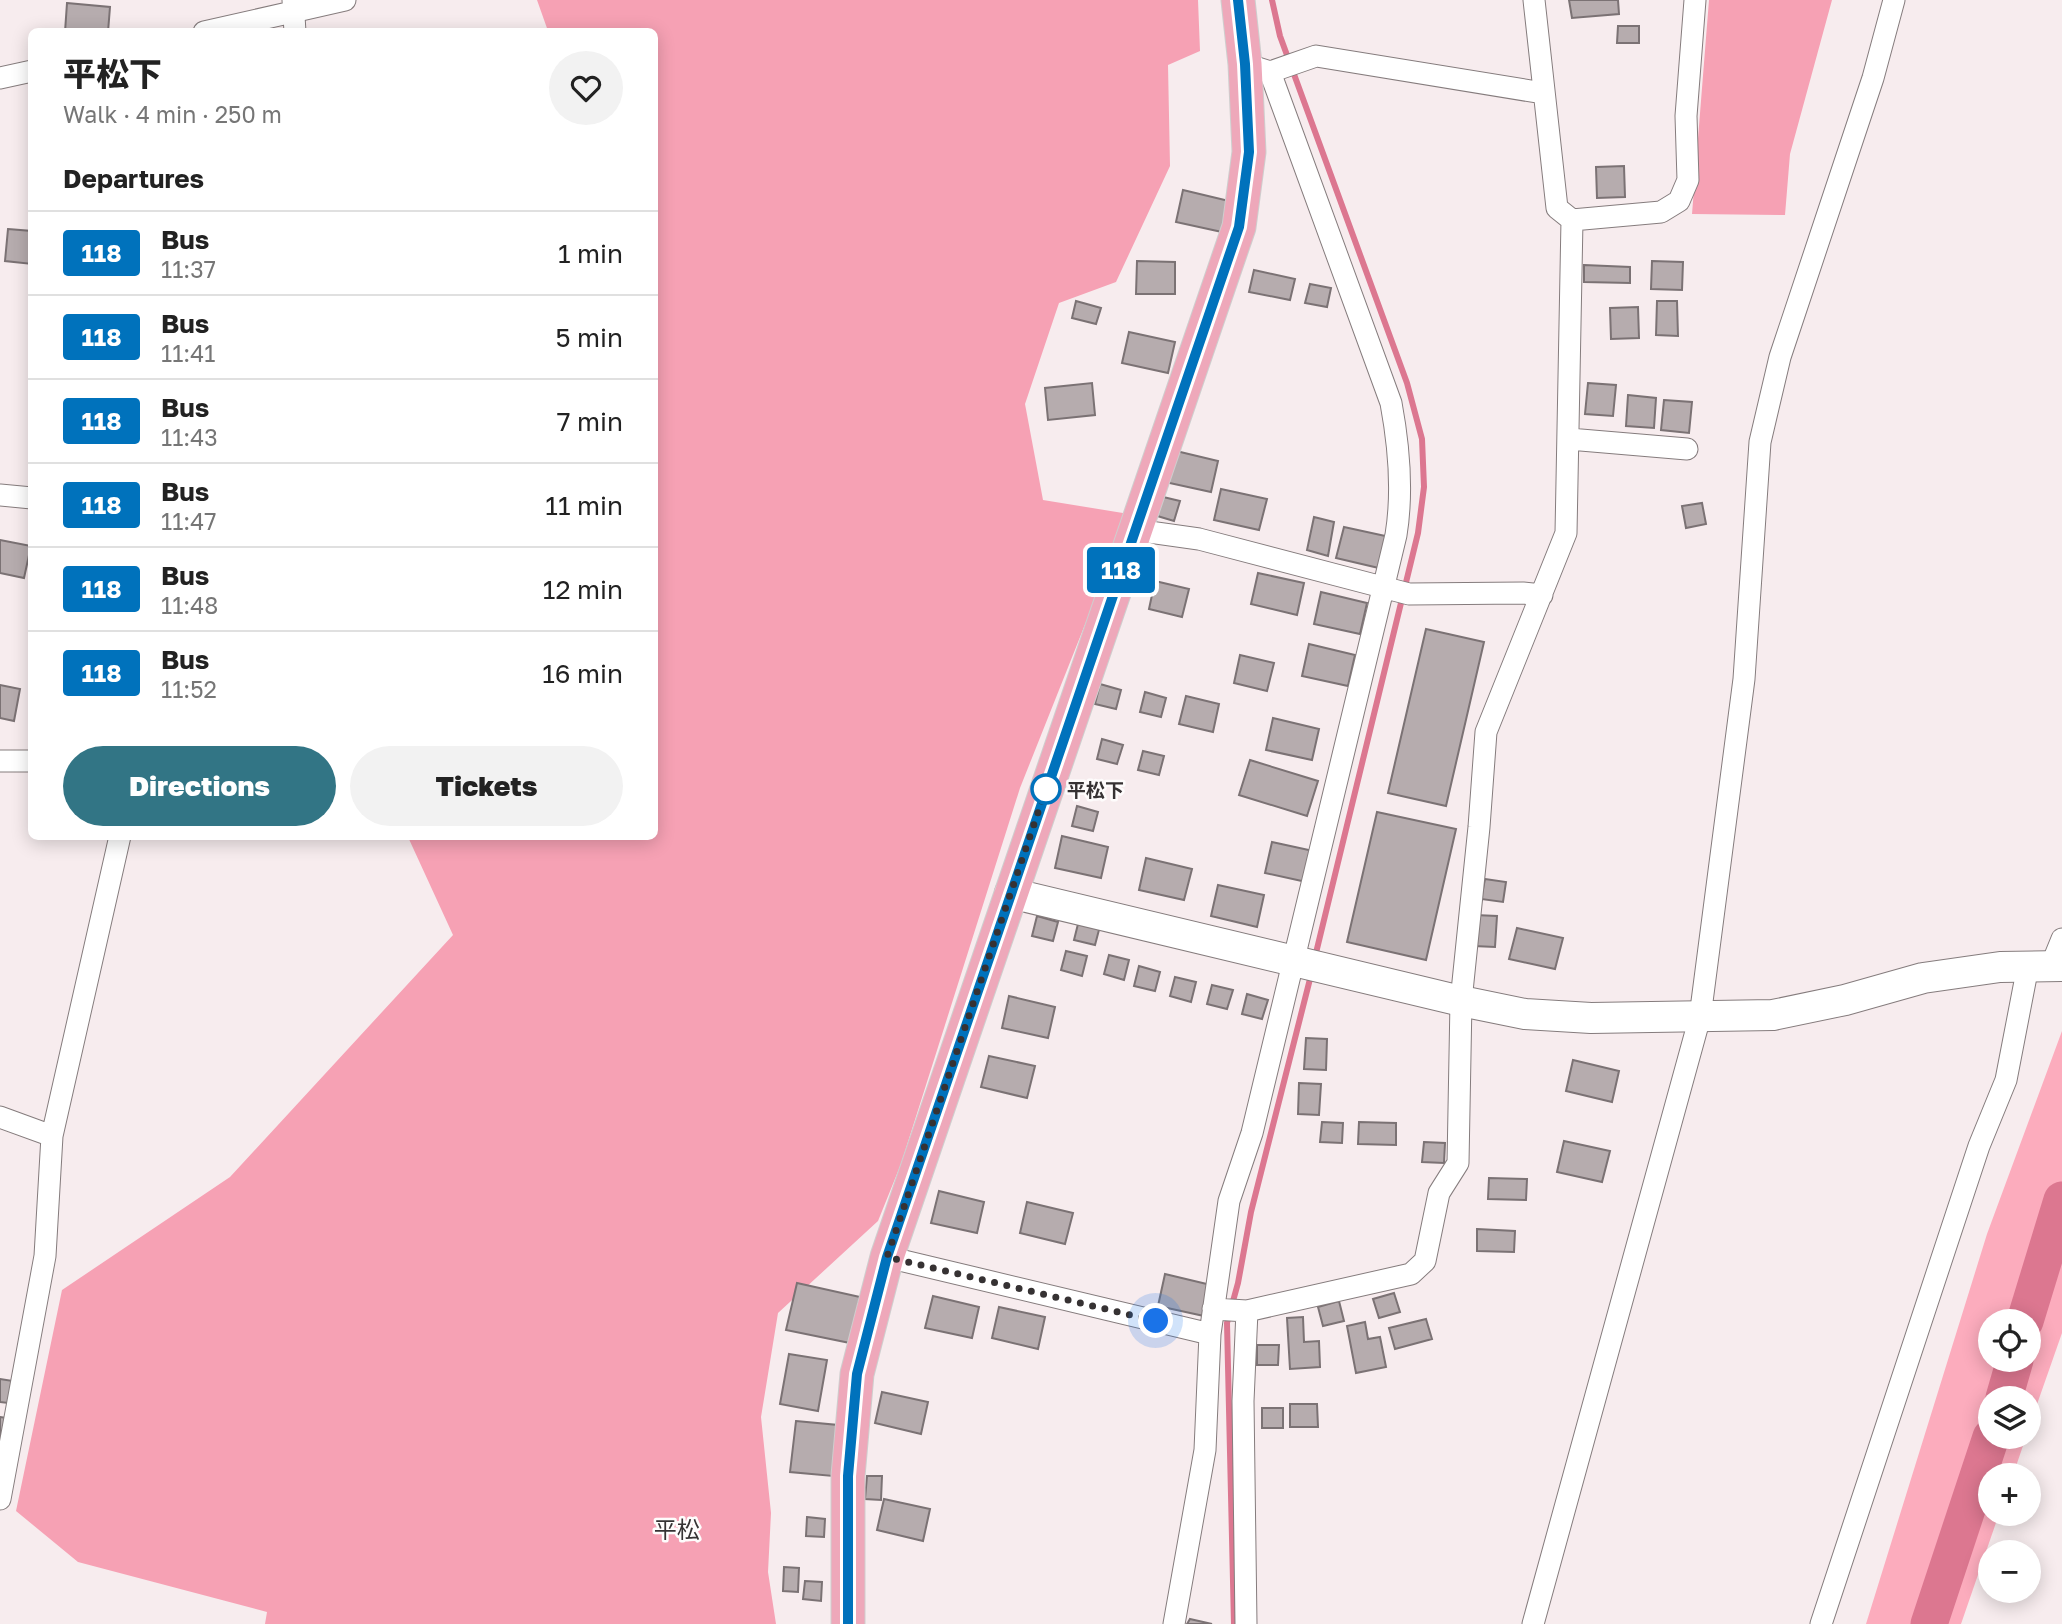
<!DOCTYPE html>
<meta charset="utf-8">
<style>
:root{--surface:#fff;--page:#f2f2f2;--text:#222;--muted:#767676;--line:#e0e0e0;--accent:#327585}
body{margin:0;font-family:"Golos Text","Noto Sans JP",sans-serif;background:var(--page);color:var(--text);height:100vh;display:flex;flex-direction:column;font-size:26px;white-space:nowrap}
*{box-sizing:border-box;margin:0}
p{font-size:23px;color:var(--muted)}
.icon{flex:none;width:38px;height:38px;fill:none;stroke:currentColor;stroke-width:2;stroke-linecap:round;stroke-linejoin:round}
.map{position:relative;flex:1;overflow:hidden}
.panel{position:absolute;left:28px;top:28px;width:630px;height:812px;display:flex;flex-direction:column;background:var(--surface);border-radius:10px;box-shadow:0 4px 18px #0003}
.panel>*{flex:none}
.badge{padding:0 14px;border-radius:5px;font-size:24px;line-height:46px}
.controls{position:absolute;left:1978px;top:1309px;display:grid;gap:14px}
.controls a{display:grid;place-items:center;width:63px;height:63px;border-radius:50%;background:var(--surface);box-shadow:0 4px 18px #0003;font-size:35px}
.you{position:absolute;width:35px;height:35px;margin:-18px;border:5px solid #fff;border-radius:50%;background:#1a73e8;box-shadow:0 0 0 10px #1a73e833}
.map>.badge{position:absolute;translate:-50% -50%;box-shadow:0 0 0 4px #fff}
h2{padding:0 35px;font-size:26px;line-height:63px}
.round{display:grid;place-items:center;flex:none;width:74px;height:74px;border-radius:37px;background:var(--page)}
.summary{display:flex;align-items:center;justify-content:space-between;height:119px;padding:0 35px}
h1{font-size:33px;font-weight:800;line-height:52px}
.primary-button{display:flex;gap:14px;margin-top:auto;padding:14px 35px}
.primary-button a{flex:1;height:80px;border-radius:42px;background:var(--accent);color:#fff;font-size:28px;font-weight:800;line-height:80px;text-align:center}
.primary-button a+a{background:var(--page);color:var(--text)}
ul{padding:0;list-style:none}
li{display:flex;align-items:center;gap:21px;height:84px;padding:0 35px;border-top:2px solid var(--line)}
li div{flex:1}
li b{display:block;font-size:26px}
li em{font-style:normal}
li .badge{min-width:77px;font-weight:700;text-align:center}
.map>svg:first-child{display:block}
.green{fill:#fcacbd;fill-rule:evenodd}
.forest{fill:#f6a1b4}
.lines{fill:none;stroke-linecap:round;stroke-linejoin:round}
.stream{stroke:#dc7790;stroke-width:6}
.river{stroke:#dc7790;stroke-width:37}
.building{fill:#b6acae;stroke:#7b7274;stroke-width:2}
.street-casing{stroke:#857c7d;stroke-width:23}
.secondary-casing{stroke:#857c7d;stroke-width:32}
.primary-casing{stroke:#cfcece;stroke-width:35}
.street{stroke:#fff;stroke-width:21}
.secondary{stroke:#fff;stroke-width:30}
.primary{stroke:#eea8ba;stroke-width:33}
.line-casing{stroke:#fff;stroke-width:16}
.line{stroke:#0072bc;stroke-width:10}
.walk{stroke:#363233;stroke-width:7;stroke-dasharray:0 12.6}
.stop-dot{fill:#fff;stroke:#0072bc;stroke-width:3.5}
.labels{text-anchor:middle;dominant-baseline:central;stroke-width:5;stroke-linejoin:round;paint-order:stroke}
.stop-label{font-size:19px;font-weight:bold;fill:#363233;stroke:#fefcfc;text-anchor:start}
.quarter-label{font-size:23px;fill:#363233;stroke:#fefcfc}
</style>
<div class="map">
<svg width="2062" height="1624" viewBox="0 0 2062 1624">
<rect width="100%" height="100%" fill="#f7ecee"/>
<path class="green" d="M2062,1031V1333L2028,1430V1398H1990V1437H2026L2013,1475H1990V1514H1999L1961,1624H1866L1987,1234ZM1990,1321H2028V1360H1990Z"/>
<path class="forest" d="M537,0H1198L1200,51L1168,65L1170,166L1116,282L1059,303L1025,404L1043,500L1129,514L1020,788L901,1164L878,1221L778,1313L761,1417L771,1513L768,1572L776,1624H265L267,1612L78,1562L16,1511L62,1290L230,1177L453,935L408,837L654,836V32L548,31Z
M1709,0H1832L1790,154L1785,215L1692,214Z"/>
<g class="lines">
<path class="stream" d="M1272,0L1280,36L1407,383L1422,439L1424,487L1418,533L1315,957
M1234,1624L1227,1323L1238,1283L1251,1212L1311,975"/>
<path class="river" d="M2025,1321L2062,1200
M2004,1398L2015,1360
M1929,1624L1991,1437"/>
</g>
<path class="building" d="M1569,0H1618L1619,14L1572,18Z
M67,3L110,7L108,32H65Z
M1618,26H1639V43H1617Z
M1624,166L1625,197L1597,198L1596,167Z
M1183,190L1229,201L1222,232L1176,222Z
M8,229L32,231V264L5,261Z
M1137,261L1175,262V294H1136Z
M1652,261L1683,262L1682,290L1651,289Z
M1584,265L1630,267V283L1584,282Z
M1254,270L1295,279L1290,300L1249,292Z
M1310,284L1331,288L1327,307L1305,303Z
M1076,301L1101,308L1096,324L1072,318Z
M1657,301H1677L1678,336L1656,335Z
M1638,307L1639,338L1611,339L1610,308Z
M1129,332L1175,342L1168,373L1122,363Z
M1092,383L1095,415L1048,420L1045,388Z
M1588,383L1616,385L1613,416L1585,414Z
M1628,395L1656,398L1654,428L1626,426Z
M1664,400L1692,402L1689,433L1661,430Z
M1172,450L1218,461L1211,492L1165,482Z
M1221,489L1267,499L1259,530L1214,520Z
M1159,496L1180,501L1174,521L1154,515Z
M1702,503L1706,524L1686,528L1682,506Z
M1314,517L1334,522L1328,556L1307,550Z
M1344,527L1390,537L1383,569L1336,558Z
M0,540L31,546L24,578L0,573Z
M1258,573L1304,583L1297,615L1251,604Z
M1155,581L1189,589L1182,617L1149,609Z
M1321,592L1367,603L1360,634L1314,624Z
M1426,629L1484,642L1446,806L1388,793Z
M1309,644L1355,655L1348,686L1302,676Z
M1240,655L1274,663L1267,691L1234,683Z
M1100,684L1121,690L1116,709L1095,704Z
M0,685L20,689L14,721L0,718Z
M1145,692L1166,698L1161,717L1140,712Z
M1186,696L1219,704L1213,732L1179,724Z
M1273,718L1319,729L1312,760L1266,750Z
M1102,739L1123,745L1117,764L1097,759Z
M1143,751L1164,756L1159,775L1138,770Z
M1250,760L1318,781L1307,816L1239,795Z
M1077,806L1098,812L1093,831L1072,826Z
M1377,812L1456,829L1426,960L1347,942Z
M1062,836L1108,847L1101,878L1055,868Z
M1272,842L1318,852L1311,883L1265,873Z
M1146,858L1192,869L1184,900L1139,890Z
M1485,879L1506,882L1503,902L1481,899Z
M1218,885L1264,895L1257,927L1211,916Z
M1475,915L1497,916L1495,947L1474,946Z
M1037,916L1058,922L1053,941L1032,936Z
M1079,920L1100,926L1095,945L1074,940Z
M1517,928L1563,938L1555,969L1509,959Z
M1066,951L1087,956L1082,976L1061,970Z
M1109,955L1129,960L1124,980L1104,974Z
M1139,966L1160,972L1155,991L1134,986Z
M1175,977L1196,982L1191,1002L1170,996Z
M1212,985L1233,990L1227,1009L1207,1004Z
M1247,994L1268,1000L1262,1019L1242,1014Z
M1009,996L1055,1007L1048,1038L1002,1028Z
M1306,1038L1327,1039L1326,1070L1304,1069Z
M989,1056L1035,1066L1027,1098L981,1087Z
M1573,1060L1619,1071L1612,1102L1566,1091Z
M1299,1083L1321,1084L1319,1115L1298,1114Z
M1322,1122L1343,1123L1342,1143L1320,1142Z
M1359,1122L1396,1123V1145L1358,1144Z
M1564,1141L1610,1151L1602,1182L1557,1172Z
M1424,1142L1445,1143L1444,1163L1422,1162Z
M1489,1178L1527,1179L1526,1200L1488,1199Z
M939,1191L984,1202L977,1233L931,1223Z
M1027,1202L1073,1213L1065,1244L1020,1233Z
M1477,1229L1515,1231L1514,1252L1477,1251Z
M1165,1274L1211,1285L1204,1316L1158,1306Z
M797,1283L860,1297L850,1343L786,1330Z
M1394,1293L1400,1312L1379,1318L1373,1299Z
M933,1296L979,1307L972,1338L925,1328Z
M1339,1301L1344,1321L1323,1326L1318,1307Z
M999,1307L1045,1317L1038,1349L992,1338Z
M1303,1317L1304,1342L1319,1341L1320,1367L1290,1369L1287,1318Z
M1426,1319L1432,1339L1395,1349L1389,1328Z
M1365,1322L1368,1339L1380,1337L1386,1367L1356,1373L1347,1326Z
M1257,1345H1279L1278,1365H1257Z
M789,1354L827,1360L818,1411L780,1404Z
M0,1379L13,1381L8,1403L0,1402Z
M882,1392L928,1402L921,1434L875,1423Z
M1290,1404H1317L1318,1427H1290Z
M1262,1408H1283V1428H1262Z
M0,1417L7,1418L3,1442L0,1441Z
M796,1421L838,1425L833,1476L790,1472Z
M867,1476H882L881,1500L865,1499Z
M884,1499L930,1509L923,1541L877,1530Z
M807,1517L825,1519L824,1537L806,1536Z
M784,1567L799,1568L798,1592L783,1591Z
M805,1581L822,1582L821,1601L803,1599Z
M1190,1619L1212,1624H1187Z"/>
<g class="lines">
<g class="street-casing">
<path id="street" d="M293,0L295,32
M1534,0L1557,208L1572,220L1661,212L1679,201L1688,180L1686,116L1695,0
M204,32L345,0
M1270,72L1316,56L1543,93
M0,78L32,71
M1569,439L1687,449
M0,495L32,498
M1135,530L1199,539L1409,594L1523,593L1542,595
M0,761H32
M2051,966L2062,939
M0,1117L52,1136
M887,1257L1210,1334
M1213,1309L1247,1311L1411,1274L1425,1261L1439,1193L1458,1163L1461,1001L1479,827L1486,732L1566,533L1572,220
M0,1499L45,1256L52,1136L120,836
M1174,1624L1205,1450L1210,1334L1229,1201L1252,1133L1396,535C1403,492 1399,446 1391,403L1270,72L1245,64
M1246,1624L1243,1401L1247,1311
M1533,1624L1700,1017L1744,679L1760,442L1780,357L1873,78L1894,0
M1821,1624L1979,1146L2006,1080L2028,966"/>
</g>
<g class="secondary-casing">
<path id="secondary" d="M1010,893L1461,1001L1525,1014L1591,1018L1773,1015L1845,1000L1923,978L2000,967L2062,966"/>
</g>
<g class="primary-casing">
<path id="primary" d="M848,1624V1476L857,1374L887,1257L1239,227L1249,152L1245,64L1238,0"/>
</g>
<use href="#street" class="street"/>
<use href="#secondary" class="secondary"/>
<use href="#primary" class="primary"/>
</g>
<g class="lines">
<g class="line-casing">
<path id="line" d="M848,1624V1476L857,1374L887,1257L1239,227L1249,152L1245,64L1238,0"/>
</g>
<use href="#line" class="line"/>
<path class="walk" d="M1046,789L887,1257L1156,1321"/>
</g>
<circle class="stop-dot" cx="1046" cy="789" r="14"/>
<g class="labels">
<g class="stop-label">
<text x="1067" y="789">平松下</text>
</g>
<g class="quarter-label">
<text x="677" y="1529">平松</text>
</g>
</g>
</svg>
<div class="controls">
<a><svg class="icon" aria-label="locate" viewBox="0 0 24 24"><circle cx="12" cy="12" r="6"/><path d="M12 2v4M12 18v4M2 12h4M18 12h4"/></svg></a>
<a><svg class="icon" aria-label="layers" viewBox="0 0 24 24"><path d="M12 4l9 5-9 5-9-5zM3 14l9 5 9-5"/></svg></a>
<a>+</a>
<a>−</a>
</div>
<div class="you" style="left:1156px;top:1321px"></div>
<b class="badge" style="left:1121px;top:570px;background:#0072bc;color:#fff">118</b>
<section class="panel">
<div class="summary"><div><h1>平松下</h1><p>Walk · 4 min · 250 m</p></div><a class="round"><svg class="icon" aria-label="heart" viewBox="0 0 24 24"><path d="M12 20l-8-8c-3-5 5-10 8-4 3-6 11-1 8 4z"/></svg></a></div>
<h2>Departures</h2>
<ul>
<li><span class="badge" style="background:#0072bc;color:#fff">118</span><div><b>Bus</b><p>11:37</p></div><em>1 min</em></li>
<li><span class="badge" style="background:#0072bc;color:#fff">118</span><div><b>Bus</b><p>11:41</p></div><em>5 min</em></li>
<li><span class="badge" style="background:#0072bc;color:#fff">118</span><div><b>Bus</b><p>11:43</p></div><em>7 min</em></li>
<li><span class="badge" style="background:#0072bc;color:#fff">118</span><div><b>Bus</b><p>11:47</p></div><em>11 min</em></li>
<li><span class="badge" style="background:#0072bc;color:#fff">118</span><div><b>Bus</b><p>11:48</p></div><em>12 min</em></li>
<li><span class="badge" style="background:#0072bc;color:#fff">118</span><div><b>Bus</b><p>11:52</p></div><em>16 min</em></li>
</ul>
<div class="primary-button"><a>Directions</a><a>Tickets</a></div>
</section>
</div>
